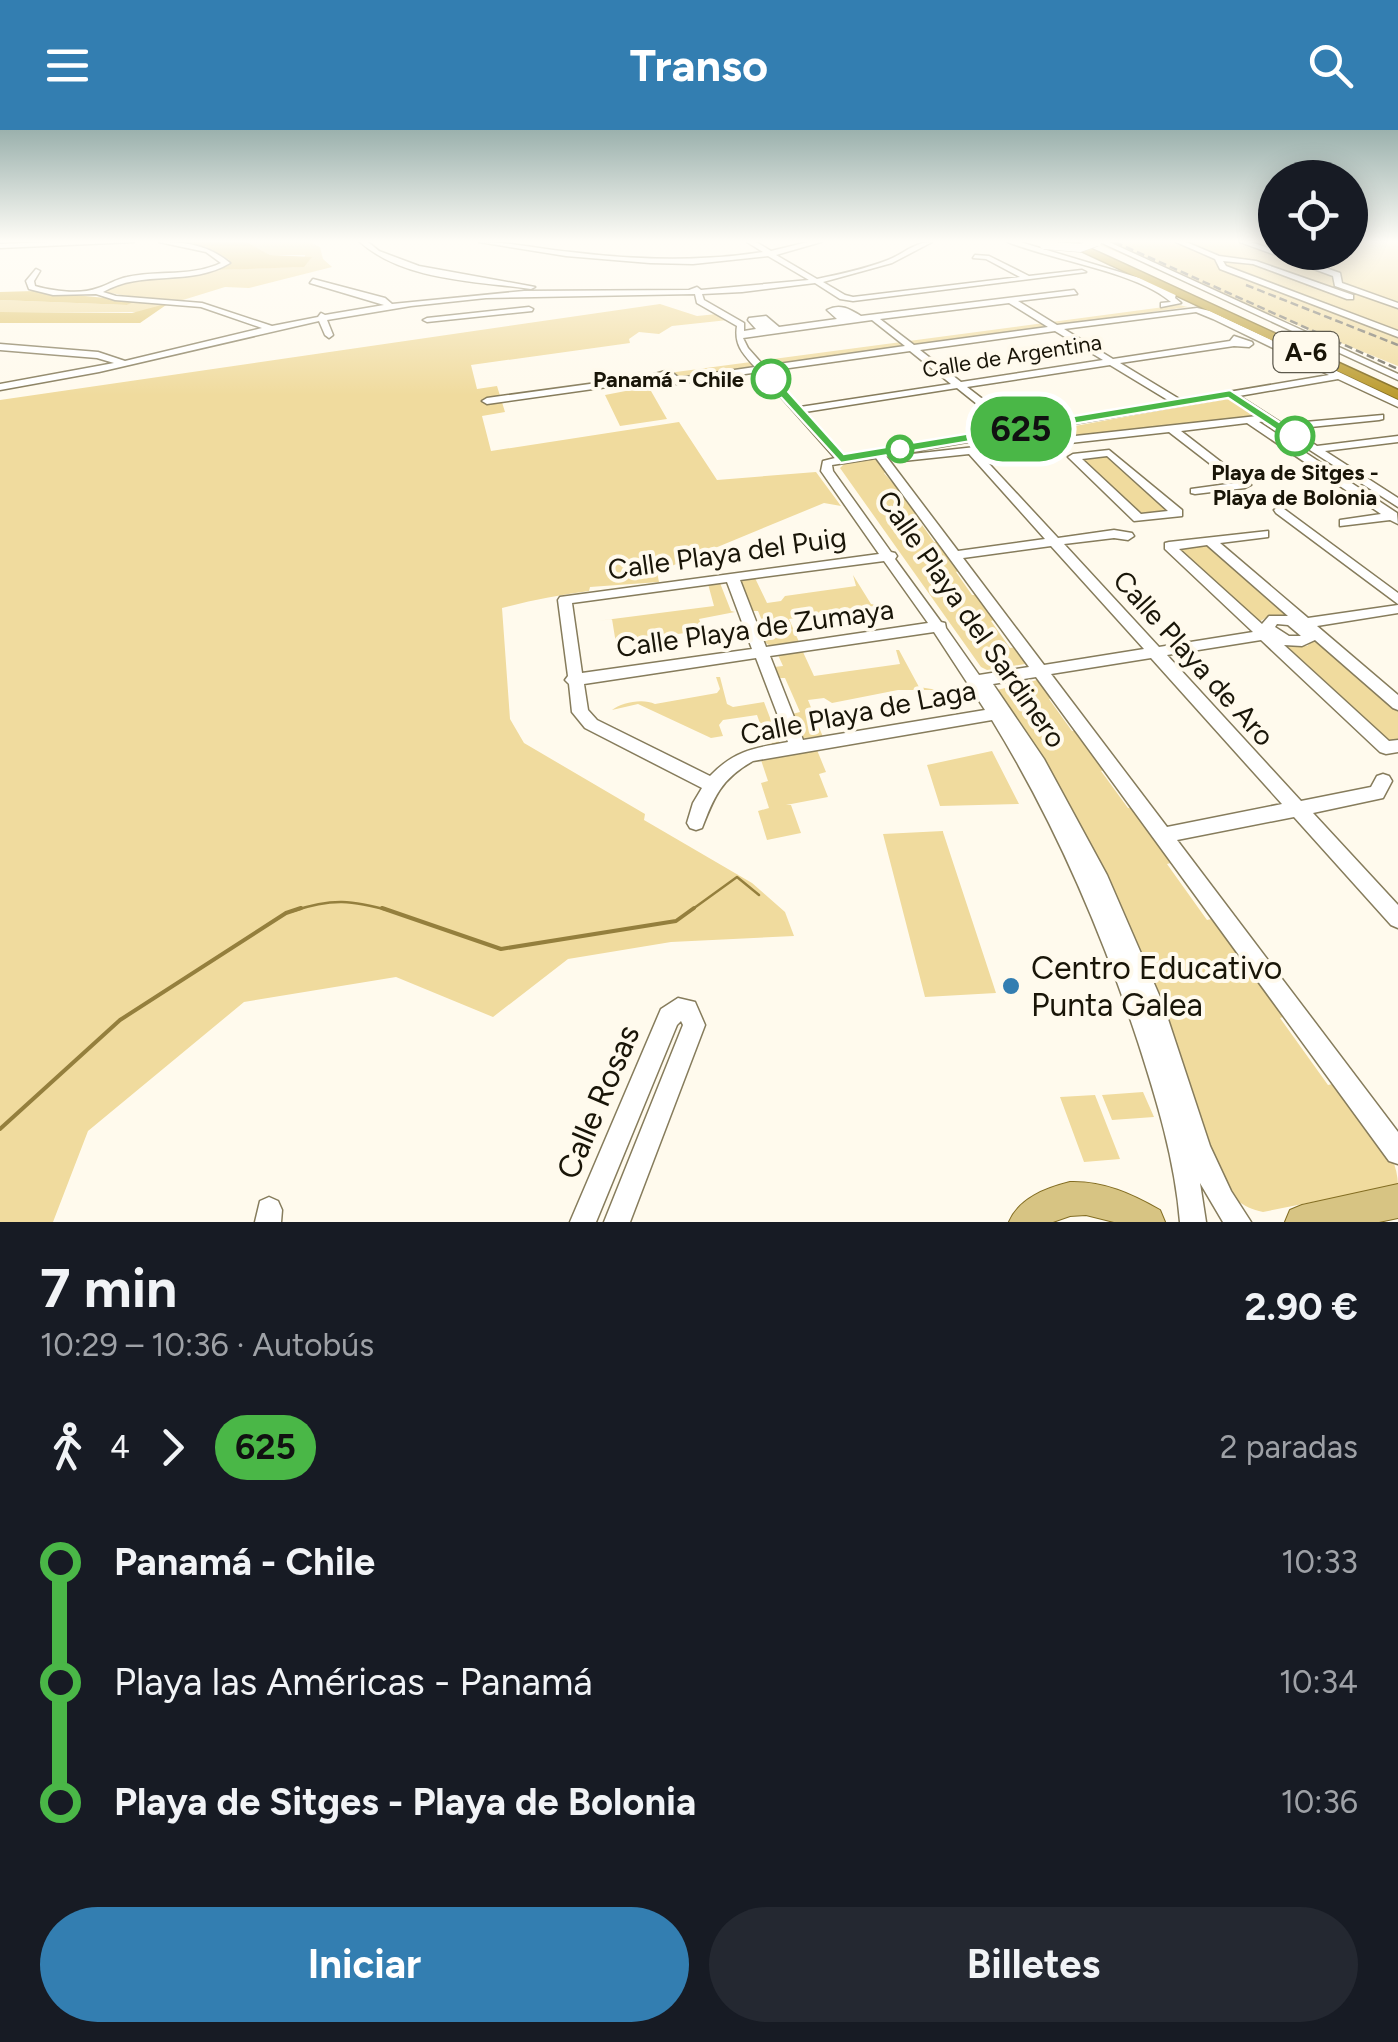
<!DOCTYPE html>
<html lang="es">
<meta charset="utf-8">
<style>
:root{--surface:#171b24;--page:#242831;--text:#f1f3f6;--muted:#9ea1a6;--accent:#337eb1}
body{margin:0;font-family:Figtree,sans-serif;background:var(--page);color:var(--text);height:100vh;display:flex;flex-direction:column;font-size:38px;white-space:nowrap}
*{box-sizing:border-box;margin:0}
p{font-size:32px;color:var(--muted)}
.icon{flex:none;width:55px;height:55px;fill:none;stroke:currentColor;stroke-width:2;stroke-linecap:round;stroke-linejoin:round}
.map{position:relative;height:1092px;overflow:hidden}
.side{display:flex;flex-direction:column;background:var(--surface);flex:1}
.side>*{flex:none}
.badge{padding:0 20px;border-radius:32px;font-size:35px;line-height:65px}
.tools{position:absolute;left:1258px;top:30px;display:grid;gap:20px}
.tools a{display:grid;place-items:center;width:110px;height:110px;border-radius:50%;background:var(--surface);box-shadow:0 5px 25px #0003;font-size:50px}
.map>.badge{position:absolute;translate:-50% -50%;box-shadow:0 0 0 5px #fff}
.legs{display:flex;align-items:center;gap:15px;height:110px;padding:0 40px;font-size:32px}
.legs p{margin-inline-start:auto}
.summary{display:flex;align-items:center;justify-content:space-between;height:170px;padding:0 40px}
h1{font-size:55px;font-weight:700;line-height:75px}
.button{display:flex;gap:20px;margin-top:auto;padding:20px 40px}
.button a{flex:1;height:115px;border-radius:60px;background:var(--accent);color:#fff;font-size:40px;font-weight:700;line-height:115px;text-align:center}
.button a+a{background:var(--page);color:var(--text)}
ul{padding:0 40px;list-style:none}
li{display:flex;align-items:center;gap:35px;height:120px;font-size:38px}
li i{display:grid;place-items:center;width:15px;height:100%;margin:0 12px;background:currentColor}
li i::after{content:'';width:25px;height:25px;margin:-12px;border:8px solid;border-radius:50%;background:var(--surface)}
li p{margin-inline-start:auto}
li:first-child i{background:linear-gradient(#0000 50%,currentColor 0)}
li:last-child i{background:linear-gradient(currentColor 50%,#0000 0)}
header{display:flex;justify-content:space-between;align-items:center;height:130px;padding:0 40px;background:var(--accent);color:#fff;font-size:45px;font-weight:700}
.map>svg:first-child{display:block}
.green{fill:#f0db9e}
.forest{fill:#e1c56d}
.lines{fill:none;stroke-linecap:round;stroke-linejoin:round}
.stream-far1{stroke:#947f3d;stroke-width:2.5}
.stream{stroke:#947f3d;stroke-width:4}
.minor-casing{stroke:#867c5c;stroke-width:3}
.major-casing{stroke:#836d22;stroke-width:2}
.highway-casing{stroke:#836d22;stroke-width:3}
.minor{fill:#fff;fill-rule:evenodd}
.major{fill:#d7c483;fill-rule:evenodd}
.highway{fill:#bc9c30;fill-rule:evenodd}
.rail{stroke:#736f62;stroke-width:2.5;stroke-dasharray:8 4;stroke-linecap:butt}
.minor-bridge-casing{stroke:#867c5c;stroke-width:9;stroke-linecap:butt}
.minor-bridge{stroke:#fff;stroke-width:8}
.line-1{fill:#4ab747;stroke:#fff;stroke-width:2.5}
.stop-1-dot{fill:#fff;stroke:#4ab747;stroke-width:5}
.poi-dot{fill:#337eb1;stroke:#fffaed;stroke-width:4}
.labels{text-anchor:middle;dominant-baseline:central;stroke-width:8;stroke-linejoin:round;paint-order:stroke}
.far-street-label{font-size:22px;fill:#191508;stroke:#fffaed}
.far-stop-label{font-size:22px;font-weight:bold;fill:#191508;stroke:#fffaed;text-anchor:end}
.shield{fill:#fffaed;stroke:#5e5a4d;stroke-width:2.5}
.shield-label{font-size:25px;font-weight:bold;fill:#191508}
.street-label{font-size:28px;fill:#191508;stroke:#fffaed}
.near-poi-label{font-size:32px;fill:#191508;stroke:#fffaed;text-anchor:start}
.near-street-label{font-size:32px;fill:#191508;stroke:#fffaed}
</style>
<header><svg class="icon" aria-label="menu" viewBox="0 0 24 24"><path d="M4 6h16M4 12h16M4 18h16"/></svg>Transo<svg class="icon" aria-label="search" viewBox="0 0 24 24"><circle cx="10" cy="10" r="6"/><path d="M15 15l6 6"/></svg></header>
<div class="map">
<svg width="1398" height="1092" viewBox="0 0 1398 1092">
<rect width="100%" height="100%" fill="#fffaed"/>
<path class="green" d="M247,112H309L320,117L323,129L332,137L249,158L225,157L144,182H0V170L127,175L139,168L105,162C132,140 262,138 303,137L305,125H270Z
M1092,112H1275V122H1350V112H1398V236Z
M660,174L697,186L717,184L728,190L672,196L659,204L639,202L629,209L630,213L471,235L477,259L497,256L505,282L482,286L491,321L679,292L717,350L816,342L841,376L824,373L657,442L659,452L590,457L589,461C559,465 532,470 502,478L510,589L524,613L645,684L644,690L752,753L785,782L794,806L671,812L568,829L493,887L396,847L244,872L88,1001L53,1092H0V270Z
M1179,175L1188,177L664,249L661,244Z
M641,258L651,261L667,289L620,296L605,265Z
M1229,268L1259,287L1076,307L1064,298Z
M1107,325L1172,382L1141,386L1079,328Z
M878,329L888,341L884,343L926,391L920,392L934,412L940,411L961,440L956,442L972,465H978L996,489L991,491L1010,518L1017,517L1025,534L987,540L981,537L840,338L845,333Z
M1209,414L1291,488L1269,486L1257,493L1177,419Z
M853,445L871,474L887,477L865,476L789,489L799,512L770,516L763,511L770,509L758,481H751L740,451L755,448L767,473L781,471L785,466L856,456Z
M720,453L731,481L735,482L699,489L708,513H704L699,501L621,512V525L618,526L612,489L597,491L714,476L708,454Z
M1314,509L1398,579V611L1388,613L1283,515L1307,516Z
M896,520H899L919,557L938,560H898L832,573L824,568L808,570L823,607L803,608L792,584L800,582L785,548H778L774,537L783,536L778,525L803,522L814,546L900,534Z
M716,547H720L727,574L733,577L764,572L780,614L768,616L757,585L723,590L719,595L723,606L711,608L638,574L612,580C621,573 642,568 655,574L717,563L720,559Z
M1037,550L1054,567L1049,569L1072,601H1079L1108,639L1101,641L1128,678L1136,677L1175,732L1167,734L1207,790L1216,788L1288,885L1280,888L1328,955L1337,953C1359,982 1398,1017 1398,1055L1263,1082C1241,1077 1232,1068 1220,1049C1192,962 1164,875 1128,791C1093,709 1046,633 997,560Z
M817,620L826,642L819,644L828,667L786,675H791L801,703L767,710L758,681L769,678L761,653L768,651L761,630Z
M992,621L1019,674L940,676L927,635Z
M943,701V702L996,863L925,867L883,704Z
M1143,962L1154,987L1112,990L1102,965Z
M1095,965L1120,1029L1084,1032L1060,967Z"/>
<path class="forest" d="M184,112H247L270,125L312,127L304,137L217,140L228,135L229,130L208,118Z
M34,161L136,171L127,175L0,170V162Z
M169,173L140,193H0V182L132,183Z"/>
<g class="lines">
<path class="stream-far1" d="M293,781C332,768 352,770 391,781
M690,781L737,747L759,765"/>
<path class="stream" d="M382,778L501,819L676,791L694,778
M0,999L120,890L286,783L301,778"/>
<g class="minor-casing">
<path id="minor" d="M50,112H134L0,118V114Z
M159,112C187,112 208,115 230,133C191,157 142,139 103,162L116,166L202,173L272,196L318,187L321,183L325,185L384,175L310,153L313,149L385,168L392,174L524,161L689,160L697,157L701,160L809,150L768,126L693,134L650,133L566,126L479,112C510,112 540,119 571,122C635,130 699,132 763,122L747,112H756L771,121L808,112H821L776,125L817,149C841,144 865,139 888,130C903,124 915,112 932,112L892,133L823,152L845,165L853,167L1020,147L986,129L973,128L975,125L989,126L1029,146L1082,140L1086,142L853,171L840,169L815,153L742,162L702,164L704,170L744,193V201L756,199L748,190L749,188L766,186L779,197L837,189L827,180C840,173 850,179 861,186L1074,160L1077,164L1018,171L1057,195L1197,178L1210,181L1398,270V277L1338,249L1239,266L1283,294L1383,285V289L1379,290L1291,299L1317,316L1398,306V312L1325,321L1398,368V377L1265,291L1259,292L1397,383L1398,394L1390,390L1340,396V390L1381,384L1247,293L1181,301L1251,355L1245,358L1195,364L1191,363V359L1235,353L1169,302L979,323L1058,408L1114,400L1132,403L1134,406L1128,410L1114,408L1064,414L1159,517L1253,502L1165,419V413L1169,412L1268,401V407L1220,413L1308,488L1398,475V483L1317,496L1398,565V580L1393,578L1315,510L1302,516L1284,515L1389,611L1398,610V622L1386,624L1380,622L1261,510L1167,525L1301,671L1371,657L1377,646L1383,644L1389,646L1392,651L1383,668L1313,683L1398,775V798L1391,795L1294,687L1177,710L1398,1002V1034L1389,1031L1036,547L993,554L1044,629L1107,745L1163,874L1210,1016L1231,1061L1251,1092H1223L1200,1053L1206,1092H1180C1175,1030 1157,971 1138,912C1101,800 1054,691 992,590L753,631C721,649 714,667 702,698L696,700L690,698L687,693L693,673L702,658L585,598L572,582L569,554L565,550L568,546L558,470L560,467L879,424L821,341L823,331L835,328L759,242L668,255L650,251L487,274L482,271L487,268L648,246L669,240L679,248L755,237C743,224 734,215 737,196L697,173L695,164L486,168L411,176L327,190L333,205L329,208L325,205L319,191L99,242L0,260V254L114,233L97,228L0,220V214L98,222L125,231L262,198L201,177L115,170L96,164L53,165L29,159L26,151L36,139L40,141L34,151L35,156C53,161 80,165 98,158C108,155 116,149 127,147C159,140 191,147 221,133L206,122ZM1009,173L1048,197L914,215L880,189ZM1196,182L1213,189L1329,245L1181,270L1120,233L1234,216L1249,217L1253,214L1252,212L1234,206L1230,211L1113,229L1064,199ZM872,190L905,216L764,236L748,218L743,208ZM1055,201L1103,230L961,252L920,220ZM910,221L951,254L800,277L768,241ZM1110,235L1171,272L1019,297L967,257ZM957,258L1008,299L845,327L805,282ZM1229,267L1257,286L903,325L898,328L903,331L969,324L1045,409L958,421L886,326ZM876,328L1029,537L979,545L946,498L945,493L941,492L895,429L897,426L895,423L891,422L833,341L832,335ZM1207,415L1288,486H1269L1262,494L1179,419ZM1051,416L1144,519L1044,535L963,428ZM884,431L928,493L766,517L740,450ZM727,452L752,519L582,543L572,473ZM1277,494L1288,495L1301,506H1289L1275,497ZM934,502L985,580L803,610L770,526ZM756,528L788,612C754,618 735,620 710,646L597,590L588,580L584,554ZM1151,528L1282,674L1167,697L1051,544Z
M360,112H368L379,121L419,136L535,157L531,159C476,151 404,151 360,112Z
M1008,112H1020L1143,149L1176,164L1175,168L1181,173L1161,177V173L1171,172C1135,141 1054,131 1008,112Z
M1100,112H1109L1398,244V250Z
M1176,112H1186L1219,126L1256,131L1353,165V169H1347L1253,134L1223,131L1226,136L1398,201V207L1220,139L1215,129Z
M1240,112H1251L1340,143L1342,153L1398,173V178L1335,156L1333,146Z
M1315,122L1336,126L1337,122H1344L1339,131Z
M529,177L533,179L532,181L427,192L423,190L427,188Z
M1109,320L1182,380V386L1134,391L1068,327L1073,324ZM1107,326L1168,381L1141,384L1082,329Z
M1280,376L1398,463V474L1276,383L1274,380Z
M678,868L695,872L705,895L630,1092H604L683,895L681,891L677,895L596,1092H570L661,879Z
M269,1067L278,1071L282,1080L281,1092H255L260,1071Z"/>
</g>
<g class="major-casing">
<path id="major" d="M1070,1052C1104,1051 1132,1064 1160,1080L1165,1092H1114L1086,1085L1070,1086L1053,1092H1009C1019,1068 1046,1058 1070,1052Z
M1398,1054V1088L1379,1092H1285L1290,1080L1302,1075Z"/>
</g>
<g class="highway-casing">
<path id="highway" d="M1062,112H1076L1398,260V269Z"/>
</g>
<use href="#minor" class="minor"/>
<use href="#major" class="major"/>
<use href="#highway" class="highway"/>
<path class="rail" d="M1115,112L1398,239
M1246,155L1398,215"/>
<g class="minor-bridge-casing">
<path id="minor-bridge" d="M1044,115L1080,118L1097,112"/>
</g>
<use href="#minor-bridge" class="minor-bridge"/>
</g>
<linearGradient id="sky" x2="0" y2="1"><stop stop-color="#9bb1ad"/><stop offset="0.42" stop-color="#fffdf7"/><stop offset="1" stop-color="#fffdf7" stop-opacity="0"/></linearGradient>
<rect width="1398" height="265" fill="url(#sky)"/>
<path class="line-1" d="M767,247H775L844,324L1230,260L1301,306L1290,309L1228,268L841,333L767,252Z"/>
<g class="stop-1-dot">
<circle cx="771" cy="249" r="18"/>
<circle cx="1295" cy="306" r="18"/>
<circle cx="900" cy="319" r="12"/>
</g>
<circle class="poi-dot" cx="1011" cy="856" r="10"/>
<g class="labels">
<g class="far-street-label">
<text transform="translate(1012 226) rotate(-9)">Calle de Argentina</text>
</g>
<g class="far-stop-label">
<text x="744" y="249">Panamá - Chile</text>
<text x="1295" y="342" text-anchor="middle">Playa de Sitges -<tspan x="1295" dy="25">Playa de Bolonia</tspan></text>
</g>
<rect class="shield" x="1273.5" y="202" width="65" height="40" rx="8"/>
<g class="shield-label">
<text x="1306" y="222">A-6</text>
</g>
<g class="street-label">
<text transform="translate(727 423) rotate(-8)">Calle Playa del Puig</text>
<text transform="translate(972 489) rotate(55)">Calle Playa del Sardinero</text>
<text transform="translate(755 498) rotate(-8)">Calle Playa de Zumaya</text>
<text transform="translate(1194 528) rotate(48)">Calle Playa de Aro</text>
<text transform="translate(858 582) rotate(-11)">Calle Playa de Laga</text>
</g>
<g class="near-poi-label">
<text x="1031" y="838">Centro Educativo<tspan x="1031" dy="37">Punta Galea</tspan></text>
</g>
<g class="near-street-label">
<text transform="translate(598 972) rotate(-67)">Calle Rosas</text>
</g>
</g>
</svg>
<div class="tools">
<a><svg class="icon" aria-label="locate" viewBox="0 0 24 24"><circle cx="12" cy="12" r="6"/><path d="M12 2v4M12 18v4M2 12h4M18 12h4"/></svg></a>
</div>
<b class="badge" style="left:1021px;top:299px;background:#4ab747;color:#111">625</b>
</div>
<section class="side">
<div class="summary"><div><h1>7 min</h1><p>10:29 – 10:36 · Autobús</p></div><b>2.90 €</b></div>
<div class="legs"><svg class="icon" aria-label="walk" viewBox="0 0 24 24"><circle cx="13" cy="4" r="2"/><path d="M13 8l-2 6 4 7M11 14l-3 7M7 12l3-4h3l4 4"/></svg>4<svg class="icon" aria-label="forward" viewBox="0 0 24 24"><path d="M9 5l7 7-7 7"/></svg><b class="badge" style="background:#4ab747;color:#111">625</b><p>2 paradas</p></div>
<ul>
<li><i style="color:#4ab747"></i><b>Panamá - Chile</b><p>10:33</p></li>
<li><i style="color:#4ab747"></i><span>Playa las Américas - Panamá</span><p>10:34</p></li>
<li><i style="color:#4ab747"></i><b>Playa de Sitges - Playa de Bolonia</b><p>10:36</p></li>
</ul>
<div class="button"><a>Iniciar</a><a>Billetes</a></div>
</section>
